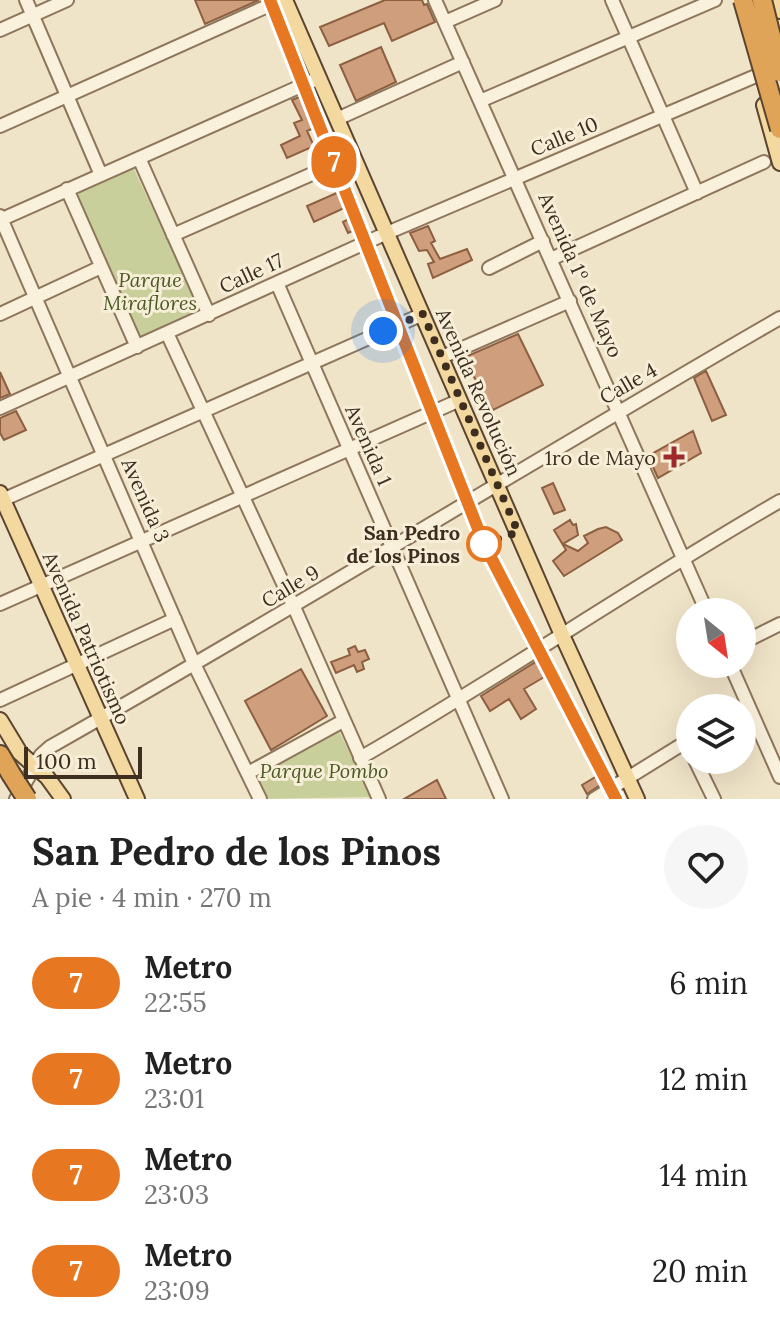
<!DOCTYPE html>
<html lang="es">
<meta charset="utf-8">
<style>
:root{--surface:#fff;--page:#f6f6f6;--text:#222;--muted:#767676}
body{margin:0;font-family:Lora,serif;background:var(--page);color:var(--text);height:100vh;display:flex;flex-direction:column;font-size:30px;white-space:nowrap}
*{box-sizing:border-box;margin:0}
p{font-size:26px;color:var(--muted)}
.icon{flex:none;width:44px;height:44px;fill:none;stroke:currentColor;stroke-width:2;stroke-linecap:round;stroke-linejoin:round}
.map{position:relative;height:799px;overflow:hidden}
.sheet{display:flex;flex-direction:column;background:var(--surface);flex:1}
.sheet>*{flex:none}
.badge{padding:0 16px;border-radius:26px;font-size:28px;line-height:52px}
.needle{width:52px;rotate:150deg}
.buttons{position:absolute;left:676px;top:598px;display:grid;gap:16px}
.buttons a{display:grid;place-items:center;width:80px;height:80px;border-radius:50%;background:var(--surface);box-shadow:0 8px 32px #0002;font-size:40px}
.scale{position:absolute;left:24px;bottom:20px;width:118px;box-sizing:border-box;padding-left:8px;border:4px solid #3d2e20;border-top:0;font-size:22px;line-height:28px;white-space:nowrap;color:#3d2e20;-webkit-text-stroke:6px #f7eed8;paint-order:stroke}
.you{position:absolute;width:40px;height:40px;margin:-20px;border:6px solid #fff;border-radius:50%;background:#1a73e8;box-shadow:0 0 0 12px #1a73e833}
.map>.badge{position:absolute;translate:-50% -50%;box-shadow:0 0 0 4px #fff}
.round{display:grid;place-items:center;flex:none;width:84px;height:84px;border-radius:42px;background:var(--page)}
.headline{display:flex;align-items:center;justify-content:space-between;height:136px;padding:0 32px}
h1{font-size:38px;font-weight:800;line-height:60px}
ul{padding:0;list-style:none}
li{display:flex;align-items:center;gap:24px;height:96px;padding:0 32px}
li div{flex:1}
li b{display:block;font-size:30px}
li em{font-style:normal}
li .badge{min-width:88px;font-weight:700;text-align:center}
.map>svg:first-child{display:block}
.green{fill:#c9cf9b}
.building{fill:#cf9f7d;stroke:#8d5f41;stroke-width:2}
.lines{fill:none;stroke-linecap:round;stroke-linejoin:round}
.minor-casing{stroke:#8d765c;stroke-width:16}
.major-casing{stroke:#5b4430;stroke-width:18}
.highway-casing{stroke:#5b4430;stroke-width:22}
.minor{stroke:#faf1dc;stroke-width:12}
.major{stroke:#f3d9a0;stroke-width:14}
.highway{stroke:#e0a458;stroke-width:18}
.highway-bridge-casing{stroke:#5b4430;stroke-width:22;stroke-linecap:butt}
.highway-bridge{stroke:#e0a458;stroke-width:18}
.line-casing{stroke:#fff;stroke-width:18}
.line{stroke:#e87722;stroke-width:12}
.walk{stroke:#3d2e20;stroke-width:8;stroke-dasharray:0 14.4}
.poi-dot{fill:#9e2a2b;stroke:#f7eed8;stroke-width:3}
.stop-dot{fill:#fff;stroke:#e87722;stroke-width:4}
.labels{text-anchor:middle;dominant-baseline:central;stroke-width:6;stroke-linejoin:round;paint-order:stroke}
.street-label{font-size:20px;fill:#3d2e20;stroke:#f7eed8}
.park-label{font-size:20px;font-style:italic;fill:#4d5a26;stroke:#f7eed8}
.poi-label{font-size:20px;fill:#3d2e20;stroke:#f7eed8;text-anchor:end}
.stop-label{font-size:20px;font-weight:bold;fill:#3d2e20;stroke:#f7eed8;text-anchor:end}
</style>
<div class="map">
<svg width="780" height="799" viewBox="0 0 780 799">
<rect width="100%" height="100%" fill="#f0e4c8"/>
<path class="green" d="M133,167L202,312L132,344L67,198Z
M337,727L372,797L262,799L252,775Z"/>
<path class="building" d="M195,0H259L205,24Z
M385,0H422L424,5L427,4L435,22L392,41L384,23L329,46L320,27Z
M381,47L396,82L356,101L340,65Z
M306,94L312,108L307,111L314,128L307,131L314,146L287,158L281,145L300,136L294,123L302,120L292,100Z
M341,191L348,206L354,203L364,226L348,233L343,222L349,219L344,208L314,222L307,206Z
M428,226L435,241L431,243L440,259L467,249L472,260L433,278L428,264L434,262L427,250L419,251L410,233Z
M518,334L543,385L493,410L463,358Z
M706,371L726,415L712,421L694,378Z
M0,372L10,394L0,398Z
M16,411L26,430L4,440L0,433V418Z
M693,431L701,453L658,478L648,456Z
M553,483L565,510L554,514L542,488Z
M570,520L573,525L576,524L578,535L563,544L578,551L588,543L584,536L598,529L606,527L618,533L622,540L564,576L553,561L566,550L554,530Z
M483,525L496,553L485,558L471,530Z
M355,646L358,652L365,650L369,659L362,662L364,669L357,672L354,665L336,673L331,662L350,655L348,649Z
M542,658L551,673L524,689L536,709L521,719L509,699L490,711L481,696Z
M301,669L327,716L271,750L245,701Z
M602,773L606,781L587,794L582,785Z
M437,780L446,799H404Z"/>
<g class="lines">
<g class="minor-casing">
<path id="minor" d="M26,0L101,175
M435,0L707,612
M612,0L697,193
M445,22L495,0
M0,30L67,0
M480,101L715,0
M337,119L463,62
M0,126L281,0
M139,158L209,315
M67,189L137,347
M0,216L195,666L260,799
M0,220L319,78
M173,235L353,156
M551,259L764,162
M489,268L543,241
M277,283L502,799
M0,314L101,267
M167,333L294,607L379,799
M442,357L570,301
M0,408L387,233L770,70
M0,501L423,314
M0,604L460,400
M742,643L780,624
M730,664L780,777
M0,700L175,619
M360,758C502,676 638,583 780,501
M695,760L714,799
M248,773L343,721
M16,799L41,755L50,747C296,608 535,459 780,318
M594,799L681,745L690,749"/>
</g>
<g class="major-casing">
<path id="major" d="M285,0L562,635L637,799
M777,0L780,11
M764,105L780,163
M0,493L137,799
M0,720L20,753L47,777L63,799"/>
</g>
<g class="highway-casing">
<path id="highway" d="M0,755L11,774"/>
</g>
<use href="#minor" class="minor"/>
<use href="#major" class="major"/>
<use href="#highway" class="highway"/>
<g class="highway-bridge-casing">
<path id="highway-bridge" d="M743,0L780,129
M762,0L780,72
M11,774L27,799"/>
</g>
<use href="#highway-bridge" class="highway-bridge"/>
</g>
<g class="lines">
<g class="line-casing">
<path id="line" d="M270,0L484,544L616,799"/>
</g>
<use href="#line" class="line"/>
<path class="walk" d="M383,331L423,314L518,532L484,544"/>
</g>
<path class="poi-dot" d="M670 445h8v8h8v8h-8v8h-8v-8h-8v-8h8z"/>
<circle class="stop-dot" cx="484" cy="544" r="16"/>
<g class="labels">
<g class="street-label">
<text transform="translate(564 136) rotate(-23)">Calle 10</text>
<text transform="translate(251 273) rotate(-25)">Calle 17</text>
<text transform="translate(581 275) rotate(66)">Avenida 1º de Mayo</text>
<text transform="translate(628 383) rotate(-30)">Calle 4</text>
<text transform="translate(479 392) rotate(66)">Avenida Revolución</text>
<text transform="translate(369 445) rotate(66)">Avenida 1</text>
<text transform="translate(146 500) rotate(66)">Avenida 3</text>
<text transform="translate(290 586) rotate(-31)">Calle 9</text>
<text transform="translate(87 638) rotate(66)">Avenida Patriotismo</text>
</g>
<g class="park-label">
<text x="150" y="279">Parque<tspan x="150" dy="23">Miraflores</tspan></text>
<text x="324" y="770">Parque Pombo</text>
</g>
<g class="poi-label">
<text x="656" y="457">1ro de Mayo</text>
</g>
<g class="stop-label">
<text x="460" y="532">San Pedro<tspan x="460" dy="23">de los Pinos</tspan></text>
</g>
</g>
</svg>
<div class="buttons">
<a><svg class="needle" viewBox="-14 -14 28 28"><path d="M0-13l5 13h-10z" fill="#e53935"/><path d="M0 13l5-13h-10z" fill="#767676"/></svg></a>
<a><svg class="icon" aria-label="layers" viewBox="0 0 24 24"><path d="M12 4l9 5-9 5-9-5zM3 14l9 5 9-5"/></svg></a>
</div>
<div class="scale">100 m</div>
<div class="you" style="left:383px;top:331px"></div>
<b class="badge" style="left:334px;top:162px;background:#e87722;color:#fff">7</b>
</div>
<section class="sheet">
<div class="headline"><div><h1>San Pedro de los Pinos</h1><p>A pie · 4 min · 270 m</p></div><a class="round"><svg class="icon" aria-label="heart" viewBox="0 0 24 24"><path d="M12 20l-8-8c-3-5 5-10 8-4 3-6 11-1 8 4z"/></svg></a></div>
<ul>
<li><span class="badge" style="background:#e87722;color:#fff">7</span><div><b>Metro</b><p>22:55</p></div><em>6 min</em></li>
<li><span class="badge" style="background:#e87722;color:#fff">7</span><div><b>Metro</b><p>23:01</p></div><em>12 min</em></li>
<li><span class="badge" style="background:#e87722;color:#fff">7</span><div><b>Metro</b><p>23:03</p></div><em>14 min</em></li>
<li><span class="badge" style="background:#e87722;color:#fff">7</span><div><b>Metro</b><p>23:09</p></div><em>20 min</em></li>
</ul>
</section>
